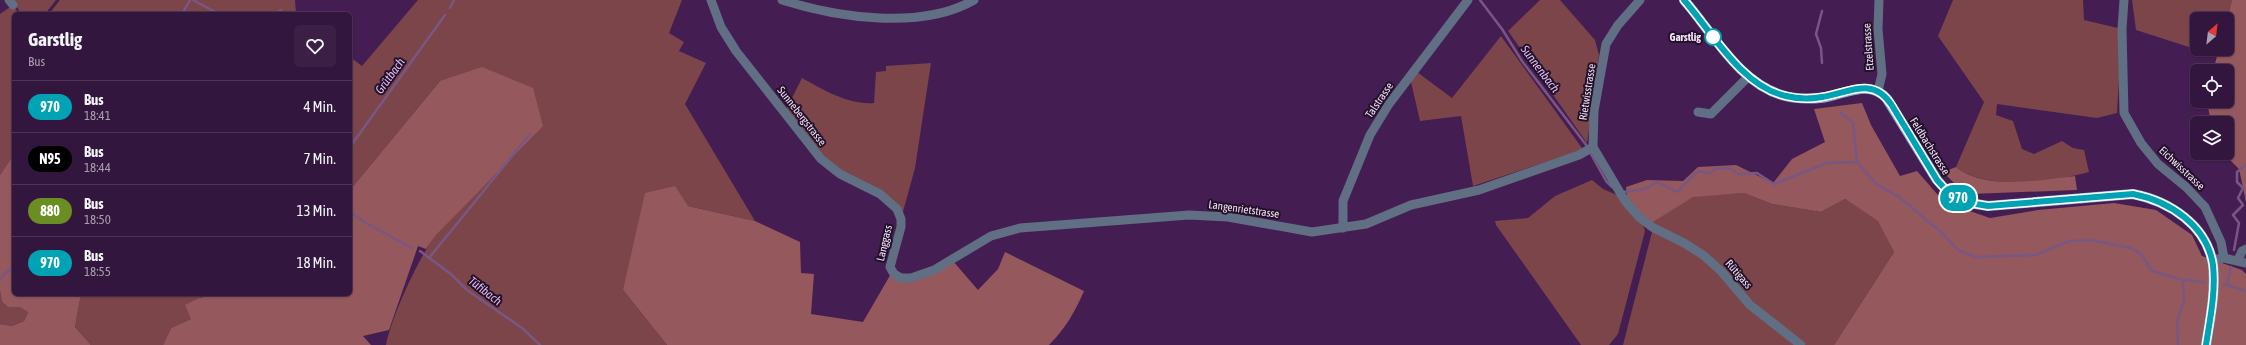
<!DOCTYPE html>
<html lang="de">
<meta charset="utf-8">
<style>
:root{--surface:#33163e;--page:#3b1f45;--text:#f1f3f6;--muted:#a99fb0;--line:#4e3558}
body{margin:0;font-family:"Asap Condensed",sans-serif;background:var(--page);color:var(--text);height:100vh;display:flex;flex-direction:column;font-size:15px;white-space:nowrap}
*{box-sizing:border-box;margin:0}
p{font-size:13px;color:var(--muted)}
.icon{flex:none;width:22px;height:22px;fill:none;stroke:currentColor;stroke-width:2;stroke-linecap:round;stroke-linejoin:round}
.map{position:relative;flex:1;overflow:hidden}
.drawer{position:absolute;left:12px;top:12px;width:340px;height:284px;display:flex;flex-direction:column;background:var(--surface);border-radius:6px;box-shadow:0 1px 3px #0004,0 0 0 1px var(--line)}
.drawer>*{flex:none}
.badge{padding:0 8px;border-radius:13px;font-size:14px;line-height:26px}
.needle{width:26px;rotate:28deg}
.buttons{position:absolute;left:2190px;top:12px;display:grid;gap:8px}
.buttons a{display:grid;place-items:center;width:44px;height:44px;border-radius:6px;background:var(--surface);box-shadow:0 1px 3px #0004,0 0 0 1px var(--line);font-size:20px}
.map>.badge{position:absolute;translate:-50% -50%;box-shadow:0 0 0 2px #fff}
.round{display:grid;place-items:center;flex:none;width:42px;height:42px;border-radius:6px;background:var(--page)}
.head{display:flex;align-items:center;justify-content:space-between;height:68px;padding:0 16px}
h1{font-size:19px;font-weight:700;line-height:30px}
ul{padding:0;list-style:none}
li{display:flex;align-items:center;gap:12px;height:52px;padding:0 16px;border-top:1px solid var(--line)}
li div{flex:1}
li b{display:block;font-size:15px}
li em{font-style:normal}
li .badge{min-width:44px;font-weight:700;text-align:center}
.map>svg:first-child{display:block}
.green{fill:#7b4549}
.forest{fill:#95585c}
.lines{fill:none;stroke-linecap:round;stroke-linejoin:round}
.stream{stroke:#785785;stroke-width:2.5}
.minor{stroke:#606f83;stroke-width:9}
.major{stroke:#8dacd5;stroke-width:10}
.line-casing{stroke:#fff;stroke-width:9}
.line{stroke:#00a3b4;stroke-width:6}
.stop-dot{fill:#fff;stroke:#00a3b4;stroke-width:2}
.labels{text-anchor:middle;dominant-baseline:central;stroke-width:4;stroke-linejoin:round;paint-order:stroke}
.stop-label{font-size:11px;font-weight:bold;fill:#f4e2fc;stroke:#221128;text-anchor:end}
.street-label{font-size:11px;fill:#f4e2fc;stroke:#221128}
.water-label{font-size:12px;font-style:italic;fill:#e7bff8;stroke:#221128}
</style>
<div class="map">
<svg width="2246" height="345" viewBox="0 0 2246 345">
<rect width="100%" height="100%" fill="#441d52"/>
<path class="green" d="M13,0H56L45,14H21Z
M60,0H295L296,14H49Z
M418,0H682L669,33L684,42L679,51L706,63L685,104L755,221L688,206L623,290L667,345H386C391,318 418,259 435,236C452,213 477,193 497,172L440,81L350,190V57L362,66Z
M1540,0H1560L1595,40L1599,55L1587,143L1508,31Z
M1953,0H2083L2084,20L2122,29L2117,113L2097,118L1997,104L1996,115L2013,121L2022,149L2034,154L2062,141L2073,148L2084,150L2089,172C2054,182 1986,191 1956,167L1984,102L1938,36Z
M2132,0H2232L2227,19H2197V49H2219L2217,56L2136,30Z
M13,5L19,14H14V154L0,175V14Z
M1501,36L1582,148L1579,151L1473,186L1461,116L1420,121L1411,82L1417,72L1452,98Z
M931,63L915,168L901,219L897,209L840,174L785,112L802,78C824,90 848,105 874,103L876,72L886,71V66Z
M1592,180L1603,189L1617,195L1643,225L1645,231L1618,334L1609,345H1581L1496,225L1495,221L1528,218L1555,196Z
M1744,193L1772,204L1821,212L1845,199L1879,221L1894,252L1834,345H1806L1766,316L1721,267L1650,224L1693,196Z
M1652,232H1657L1696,252L1797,345H1623Z
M0,291L2,302L8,307H19L28,312L24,321L12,326L0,324Z
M81,294H218L199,298L191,319L171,328L163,345H91L75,327Z"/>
<path class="forest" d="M2232,0H2246V202L2239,169L2223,153H2227V123H2211L2207,101H2227V71H2213L2219,49H2227V19Z
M482,67L533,88L543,126L436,235L426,249L418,246L389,330L363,336L371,345H163L171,328L191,319L185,305L199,298L218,294H350V190L440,81Z
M1862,103L1871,125L1900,176L1917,171L1944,202L1990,218L2038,210L2114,203L2156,210L2192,235L2202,256L2242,270L2246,274V345H1834L1894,252L1878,221L1845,199L1821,212L1772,204L1744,193L1693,197L1650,224L1627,198L1626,187L1647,180L1683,181L1698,167L1736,165L1773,183L1792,159L1825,142L1814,109Z
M14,154V294H81L75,327L91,345H0V324L12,326L24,321L28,312L19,307H8L2,302L0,291V175Z
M1956,167C1986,191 2039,180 2075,176L2077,190L1971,194L1956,185L1943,172Z
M675,186L688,206L755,221L800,242L801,273L814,274L811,314L863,322L892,272L901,278L953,261L978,290L998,269L1005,252L1084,291C1075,312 1065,329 1049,345H667L623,290L645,193Z"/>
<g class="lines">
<path class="stream" d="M193,0L219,14
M1480,0L1502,29L1522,61L1587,146
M450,8L454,0
M182,14L190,0
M275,14L281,10
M1822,63L1821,48L1816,34L1822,11
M1841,113L1853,123L1857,162
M350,147L445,15
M1591,154L1606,181L1612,187
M1623,192L1645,189L1657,182L1677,192L1698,171L1710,173L1715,169L1729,168L1739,174L1757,173L1774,184L1827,163L1857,162L1876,184L1899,197L1940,231L1958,250L1975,257L2036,255L2069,241L2090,240L2131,248L2142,255L2152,271L2183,280L2204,282
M350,212L366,223L412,248
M2234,250L2239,223L2233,215L2243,205L2238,198L2243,188L2237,182V172L2246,165
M420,251L452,275L467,290L522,328L540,345
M429,258L530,134
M0,279L14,265
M2224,284L2246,291
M2227,284L2231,267
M2178,345L2177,321L2184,302L2183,280"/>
<path class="minor" d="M9,0L13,5
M711,0L721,27L736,51L821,159L840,174L880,194L897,209L901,219V227L890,267L894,274L901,278H911L934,270L991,236L1020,228L1189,215L1228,217L1312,232L1366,224L1411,205L1479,190L1579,155L1593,147
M782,0C838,18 922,30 974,0
M1640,0L1618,25L1606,44L1594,111L1593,147L1625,201L1639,217L1652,227L1684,243L1703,255L1721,271L1750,305L1801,345
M2124,0L2122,29L2124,113L2141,143L2158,164L2186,187L2205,207L2221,242L2224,258
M1878,91L1882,74L1878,29L1879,0
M1698,112L1711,114L1749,76
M1343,228V201L1370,135L1389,104L1468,0
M2211,260L2224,258L2246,263
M2238,260L2242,251L2246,249"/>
<path class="major" d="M1684,0C1713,33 1739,84 1785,96C1796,99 1809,99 1821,98C1843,95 1870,78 1887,99L1937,180L1946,190L1964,202L1988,206L2133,194C2169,201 2207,225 2213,265C2216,291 2210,319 2206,345"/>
</g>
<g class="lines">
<g class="line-casing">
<path id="line" d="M1684,0C1712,32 1742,87 1786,96C1798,99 1811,99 1822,97C1849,93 1872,76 1891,104L1937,180L1946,190L1964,202L1988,206L2133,194C2169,201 2207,225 2213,265C2216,291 2210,319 2206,345"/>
</g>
<use href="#line" class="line"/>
</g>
<circle class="stop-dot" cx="1713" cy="37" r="8"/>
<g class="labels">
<g class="stop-label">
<text x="1701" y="37">Garstlig</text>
</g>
<g class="street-label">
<text transform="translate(1868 47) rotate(-94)">Etzelstrasse</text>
<text transform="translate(1587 92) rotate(-81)">Rietwisstrasse</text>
<text transform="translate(1379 100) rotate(-56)">Talstrasse</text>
<text transform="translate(802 116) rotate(52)">Sunnebergstrasse</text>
<text transform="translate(1930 146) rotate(58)">Feldbachstrasse</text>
<text transform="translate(2182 168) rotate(43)">Eichwisstrasse</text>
<text transform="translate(1244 209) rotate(8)">Langenrietstrasse</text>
<text transform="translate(884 243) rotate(-77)">Langgass</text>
<text transform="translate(1739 274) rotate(49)">Rütigass</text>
</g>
<g class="water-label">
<text transform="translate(1540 69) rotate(53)">Sunnenbach</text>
<text transform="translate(390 76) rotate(-54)">Grütbach</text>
<text transform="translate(485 291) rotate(38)">Tüfibach</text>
</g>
</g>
</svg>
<div class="buttons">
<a><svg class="needle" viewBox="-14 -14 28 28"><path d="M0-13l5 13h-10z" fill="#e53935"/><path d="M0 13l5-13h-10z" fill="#a99fb0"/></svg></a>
<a><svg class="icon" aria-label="locate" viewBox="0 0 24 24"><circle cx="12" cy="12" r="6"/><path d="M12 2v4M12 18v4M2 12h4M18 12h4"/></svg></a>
<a><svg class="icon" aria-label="layers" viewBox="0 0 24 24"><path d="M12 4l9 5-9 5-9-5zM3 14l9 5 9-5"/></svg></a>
</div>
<b class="badge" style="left:1958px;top:198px;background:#00a3b4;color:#fff">970</b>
<section class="drawer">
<div class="head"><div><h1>Garstlig</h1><p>Bus</p></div><a class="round"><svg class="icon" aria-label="heart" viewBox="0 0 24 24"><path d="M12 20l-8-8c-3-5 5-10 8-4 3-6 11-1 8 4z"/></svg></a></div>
<ul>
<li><span class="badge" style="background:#00a3b4;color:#fff">970</span><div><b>Bus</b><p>18:41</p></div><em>4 Min.</em></li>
<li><span class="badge" style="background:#000;color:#fff">N95</span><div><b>Bus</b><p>18:44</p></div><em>7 Min.</em></li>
<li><span class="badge" style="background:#6b8e23;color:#fff">880</span><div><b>Bus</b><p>18:50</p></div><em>13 Min.</em></li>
<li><span class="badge" style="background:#00a3b4;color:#fff">970</span><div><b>Bus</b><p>18:55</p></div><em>18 Min.</em></li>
</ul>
</section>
</div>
